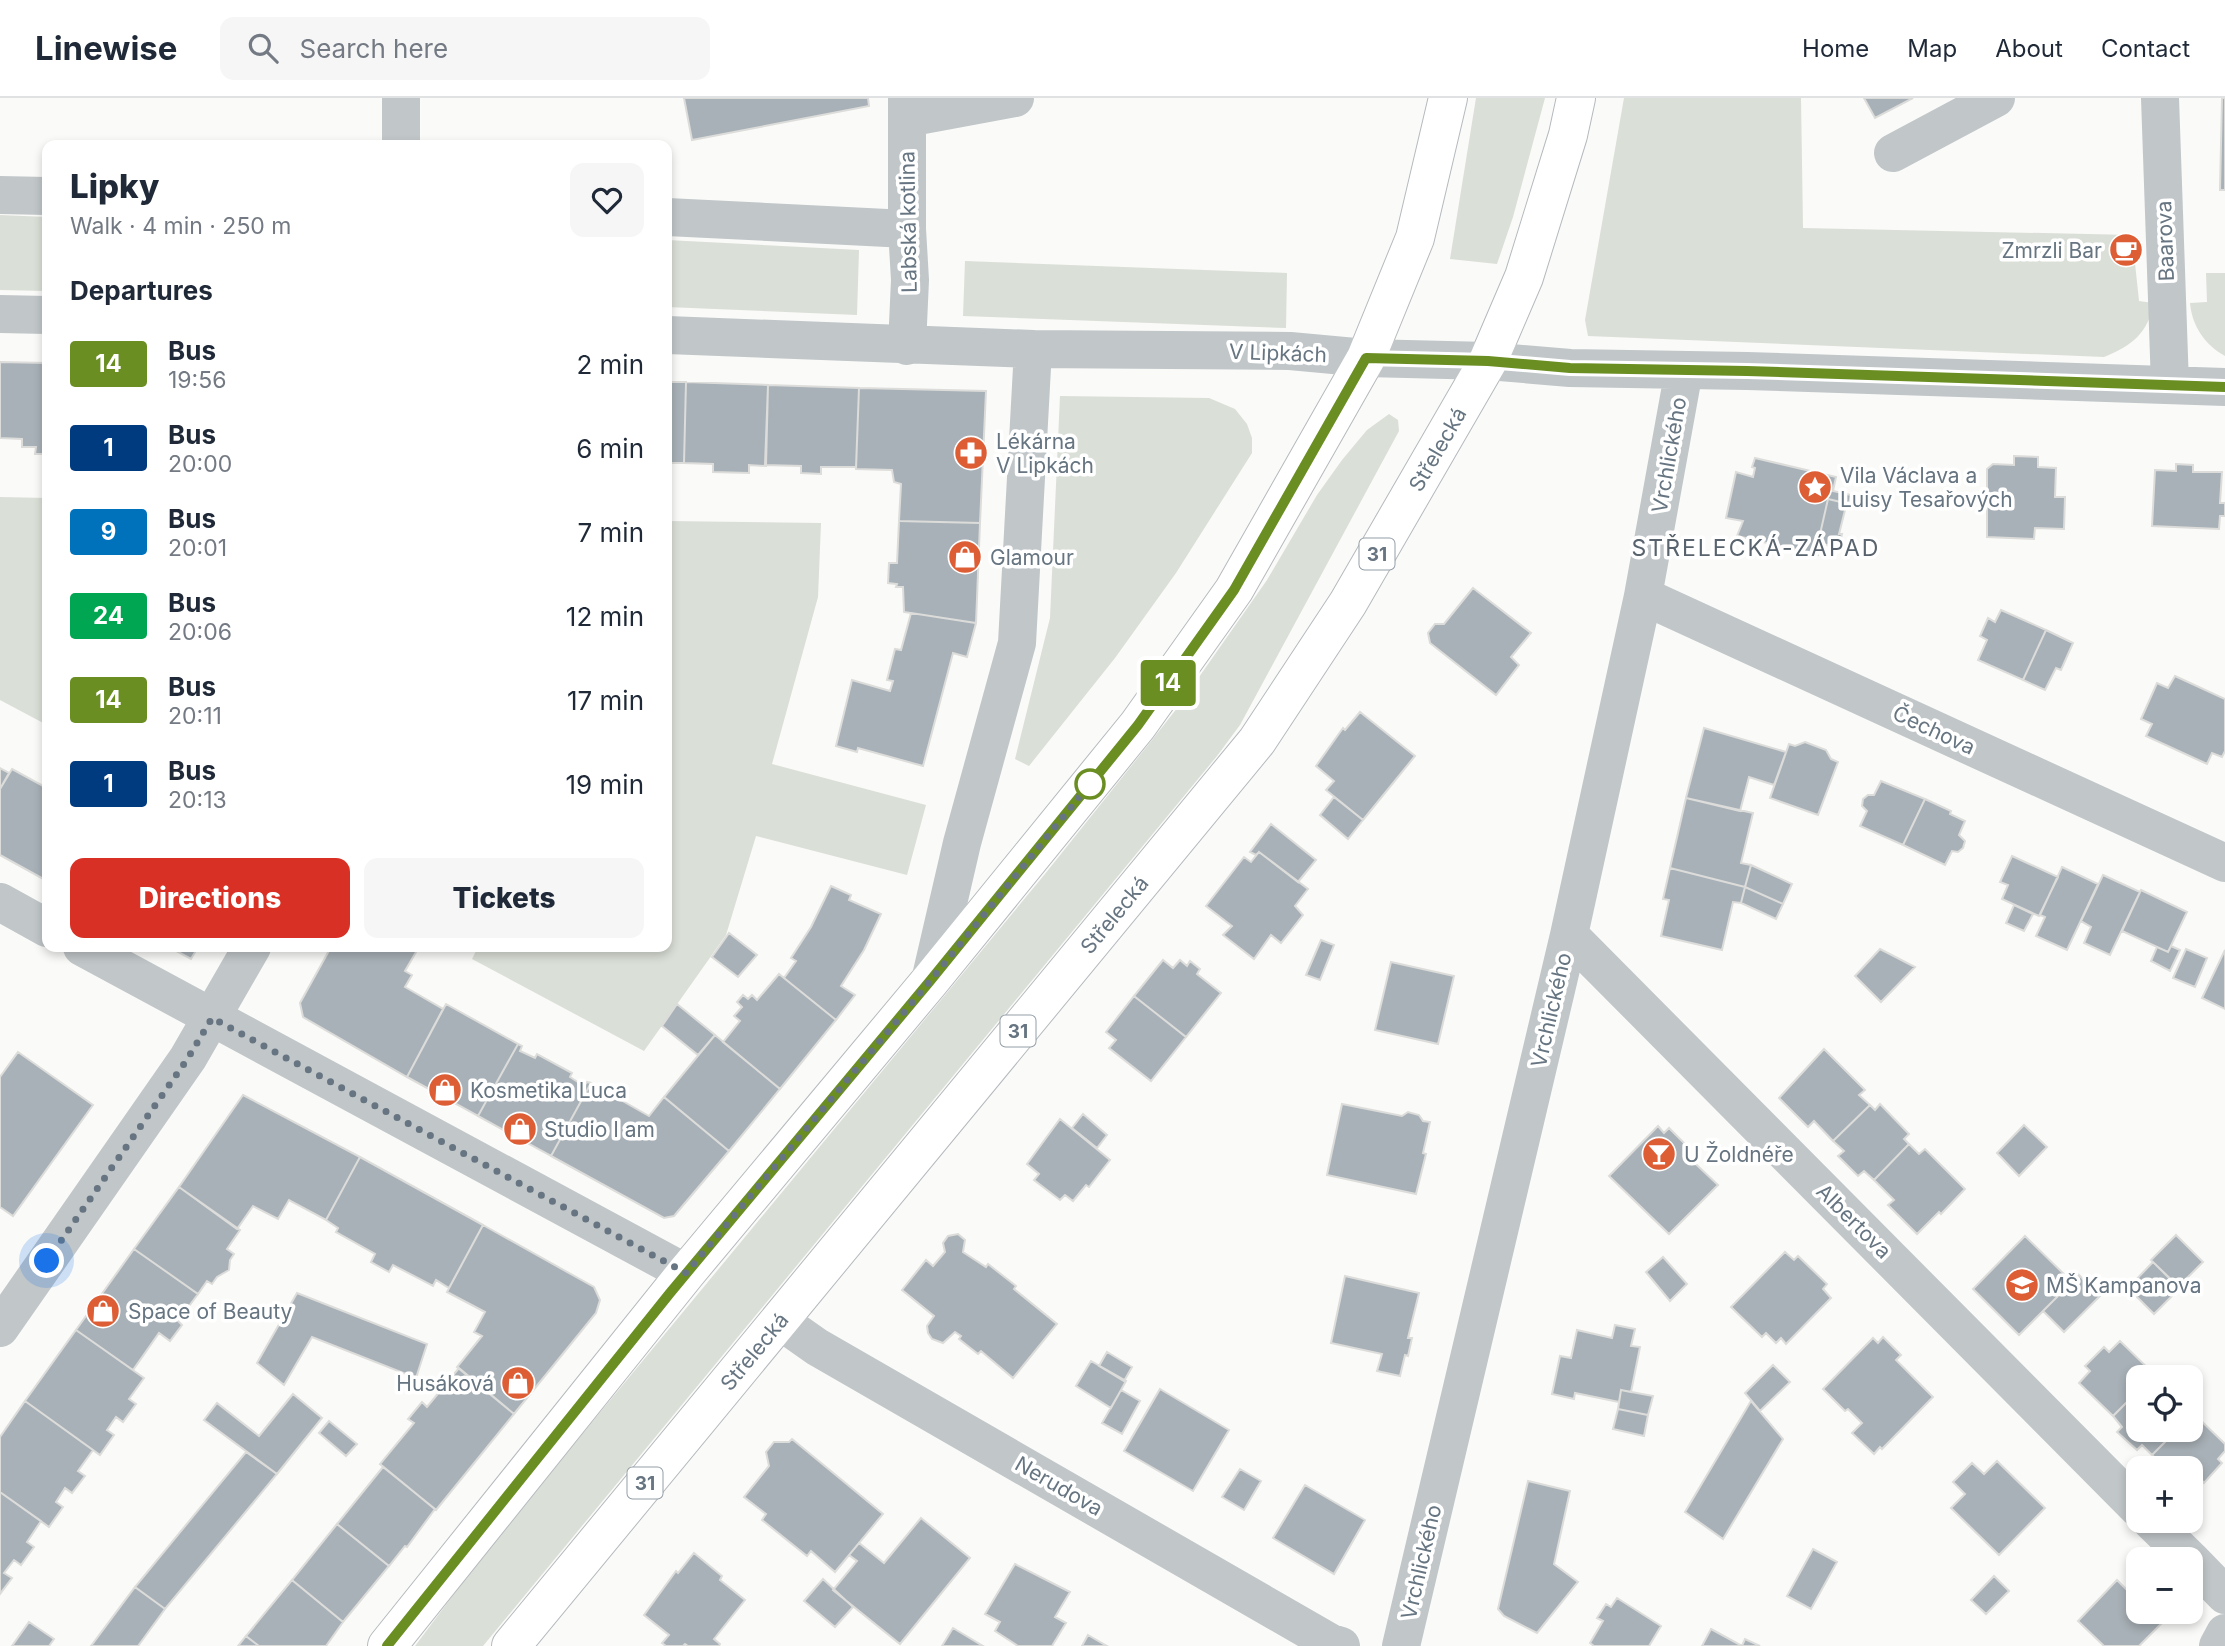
<!DOCTYPE html>
<meta charset="utf-8">
<style>
:root{--surface:#fff;--page:#f6f6f7;--text:#1f2937;--muted:#747a83;--line:#e0e1e3;--accent:#d93025}
body{margin:0;font-family:Inter,sans-serif;background:var(--page);color:var(--text);height:100vh;display:flex;flex-direction:column;font-size:26px;white-space:nowrap}
*{box-sizing:border-box;margin:0}
p{font-size:23px;color:var(--muted)}
.icon{flex:none;width:38px;height:38px;fill:none;stroke:currentColor;stroke-width:2;stroke-linecap:round;stroke-linejoin:round}
.map{position:relative;flex:1;overflow:hidden}
.side{position:absolute;left:42px;top:42px;width:630px;height:812px;display:flex;flex-direction:column;background:var(--surface);border-radius:14px;box-shadow:0 4px 10px #0003}
.side>*{flex:none}
.badge{padding:0 14px;border-radius:5px;font-size:24px;line-height:46px}
.tools{position:absolute;left:2126px;top:1267px;display:grid;gap:14px}
.tools a{display:grid;place-items:center;width:77px;height:77px;border-radius:14px;background:var(--surface);box-shadow:0 4px 10px #0003;font-size:35px}
.you{position:absolute;width:35px;height:35px;margin:-18px;border:5px solid #fff;border-radius:50%;background:#1a73e8;box-shadow:0 0 0 10px #1a73e833}
.map>.badge{position:absolute;translate:-50% -50%;box-shadow:0 0 0 4px #fff}
h2{padding:0 28px;font-size:26px;line-height:63px}
.round{display:grid;place-items:center;flex:none;width:74px;height:74px;border-radius:14px;background:var(--page)}
.head{display:flex;align-items:center;justify-content:space-between;height:119px;padding:0 28px}
h1{font-size:33px;font-weight:800;line-height:52px}
.cta{display:flex;gap:14px;margin-top:auto;padding:14px 28px}
.cta a{flex:1;height:80px;border-radius:14px;background:var(--accent);color:#fff;font-size:28px;font-weight:800;line-height:80px;text-align:center}
.cta a+a{background:var(--page);color:var(--text)}
ul{padding:0;list-style:none}
li{display:flex;align-items:center;gap:21px;height:84px;padding:0 28px}
li div{flex:1}
li b{display:block;font-size:26px}
li em{font-style:normal}
li .badge{min-width:77px;font-weight:700;text-align:center}
header{display:flex;align-items:center;gap:42px;box-sizing:border-box;height:98px;padding:0 35px;background:var(--surface);border-bottom:2px solid var(--line)}
header strong{font-size:33px}
nav{display:flex;gap:38px;margin-inline-start:auto;font-size:24px}
.search{width:490px;height:63px;background:var(--page);display:flex;align-items:center;gap:18px;box-sizing:border-box;padding:0 24px;border-radius:14px;color:var(--muted);font-size:26px}
.map>svg:first-child{display:block}
.green{fill:#dadfd7}
.building{fill:#a8b1b7;stroke:#dcdcda;stroke-width:2}
.lines{fill:none;stroke-linecap:round;stroke-linejoin:round}
.major-casing{stroke:#b5babe;stroke-width:40}
.minor{stroke:#c1c6c9;stroke-width:38}
.major{stroke:#fff;stroke-width:38}
.line-casing{stroke:#fff;stroke-width:16}
.line{stroke:#6b8e23;stroke-width:10}
.walk{stroke:#667581;stroke-width:7;stroke-dasharray:0 12.6}
.stop-dot{fill:#fff;stroke:#6b8e23;stroke-width:3.5}
.labels{text-anchor:middle;dominant-baseline:central;stroke-width:7;stroke-linejoin:round;paint-order:stroke}
.shield{fill:#fff;stroke:#949ea7;stroke-width:2}
.shield-label{font-size:19px;font-weight:bold;fill:#667581}
.street-label{font-size:21px;fill:#667581;stroke:#fff}
.poi-label{font-size:21px;fill:#667581;stroke:#fff;text-anchor:start}
.neighbourhood-label{font-size:23px;letter-spacing:2px;fill:#58636d;stroke:#fff}
</style>
<header>
<strong>Linewise</strong>
<div class="search"><svg class="icon" aria-label="search" viewBox="0 0 24 24"><circle cx="10" cy="10" r="6"/><path d="M15 15l6 6"/></svg>Search here</div>
<nav><a>Home</a><a>Map</a><a>About</a><a>Contact</a></nav>
</header>
<div class="map">
<svg width="2225" height="1548" viewBox="0 0 2225 1548">
<rect width="100%" height="100%" fill="#fafaf8"/>
<path class="green" d="M1476,0H1545L1513,119L1497,166L1450,161Z
M1624,0H1801L1803,130L2132,137L2139,203L2153,205C2149,235 2131,248 2104,259L1588,238L1585,222Z
M0,117L47,119V193L0,192Z
M667,142L859,152L857,217L667,209Z
M965,163L1287,175L1286,230L963,218Z
M2206,175H2225V258C2205,247 2192,228 2190,205L2207,204Z
M1060,298L1209,300L1235,311L1247,326L1252,340V355L1176,475L1115,560L1029,668L1015,661L1050,520Z
M1389,316L1398,322L1399,333L1240,627L1217,658L483,1548H415L493,1444L1045,776L1148,647L1178,609L1267,482L1317,397L1342,362L1367,332Z
M0,399L47,400V627L0,602Z
M667,423L821,425L818,499L772,666L926,707L907,777L756,738L726,837L644,953L472,861L478,849H667Z"/>
<path class="building" d="M684,0H868L869,8L692,42Z
M1864,0H1913L1875,20Z
M2222,0H2225V92H2220Z
M2127,145L2130,158L2128,161L2115,163L2114,146Z
M0,264L47,265V356H35L36,349H22V341L0,340Z
M667,284H686L684,365H667Z
M686,284L768,287L766,368L749,367V375L713,374V366L684,365Z
M768,287L859,290L856,369H821V376L801,375V368L765,367Z
M859,290L986,293L980,425L899,423L901,386L894,384L892,372L856,371Z
M2014,358L2038,359V369L2056,370L2055,399H2065L2064,431L2035,430L2034,441L1987,439V371L1993,366L2014,367Z
M1755,360L1836,379L1833,393L1851,397L1849,406L1828,401L1818,445L1820,446L1818,457L1737,438L1743,423L1726,420L1736,374L1753,379L1755,370L1752,369Z
M2176,366L2193,367V374H2222L2220,405H2225V418H2220L2219,431L2152,428L2155,372L2176,373Z
M1828,401L1849,406L1848,408H1846L1839,436H1842L1839,450L1818,445Z
M899,423L980,425L976,525L904,514L903,489H896L897,486L888,485L889,465H897Z
M1473,490L1531,535L1511,559L1519,567L1496,597L1430,545L1428,535L1435,526H1444Z
M2001,512L2046,532L2023,582L1978,562L1987,542L1980,538L1988,520L1995,524Z
M911,515L976,525L967,559L953,555L923,668L858,650L857,654L836,648L852,582L890,593L893,583L887,582L895,551L901,552Z
M2046,532L2073,545L2061,572L2056,570L2045,592L2023,582Z
M2175,578L2225,601V653L2222,659L2212,655L2207,666L2146,638L2152,626L2141,621L2157,585L2168,590Z
M1360,614L1415,658L1363,722L1326,692L1334,683L1316,668L1343,630L1345,632Z
M1704,630L1786,654L1774,687L1749,679L1740,713L1686,700Z
M1805,644L1826,652L1831,661L1838,664L1818,717L1770,700L1789,646L1795,648Z
M0,670L9,675L0,691Z
M12,671L47,690V783L0,757V691Z
M1881,683L1925,701L1903,747L1860,728L1867,713L1862,708L1863,701L1868,697H1874Z
M1334,699L1363,722L1348,741L1320,717Z
M1686,700L1753,715L1741,765L1751,767L1745,789L1670,770Z
M1925,701L1951,713L1950,716L1965,723L1959,737L1965,743L1963,750L1958,754L1952,753L1945,767L1903,747Z
M1271,726L1316,762L1298,784L1259,754L1256,757L1250,754Z
M1259,754L1308,791L1295,808L1303,817L1281,845L1271,837L1254,861L1223,837L1232,828L1206,808L1244,759L1251,764Z
M2012,758L2058,779L2039,818L2002,801L2008,787L2000,784Z
M1751,767L1792,786L1783,806L1745,789Z
M2062,769L2098,786L2067,852L2036,838L2045,819L2040,817Z
M1670,770L1745,789L1741,805L1733,804L1722,852L1661,838L1669,802L1663,801Z
M2103,777L2140,794L2110,857L2084,845L2091,829L2081,823Z
M831,788L851,797L849,802L881,816L864,852L841,888L855,897L836,922L784,880L796,863L791,860L811,829Z
M1745,789L1783,806L1776,821L1741,805Z
M2141,792L2187,814L2168,854L2122,833Z
M2014,807L2033,816L2024,833L2006,825Z
M729,835L757,857L738,879L712,859Z
M1321,842L1334,847L1320,882L1306,877Z
M2171,848L2180,852L2170,873L2151,863L2157,849L2168,854Z
M169,849H198L191,861Z
M331,849H419L405,873L412,877L405,889L443,911L407,979L303,919L300,905Z
M1880,851L1915,869L1881,904L1855,878Z
M2186,851L2207,860L2195,889L2173,880Z
M2225,852V911L2202,900Z
M1163,862L1173,870L1180,862L1187,868L1190,863L1200,871L1197,876L1221,895L1186,939L1134,898Z
M1391,864L1454,878L1438,946L1375,932Z
M779,876L836,922L780,991L723,944L740,923L734,918L742,909L737,904L743,897L748,901L752,897L757,902Z
M1134,898L1186,939L1151,983L1109,950L1116,942L1106,934Z
M446,906L518,946L478,1018L407,979Z
M677,906L715,937L698,957L662,928Z
M715,937L780,991L729,1053L664,999Z
M518,946L522,948L520,953L535,960L537,956L572,975L570,979L584,988L587,984L591,985L551,1058L478,1018Z
M1824,951L1865,992L1859,997L1870,1007L1833,1043L1814,1023L1808,1029L1779,1000Z
M18,954L93,1007L13,1118L0,1109V979Z
M591,985L649,1018L664,999L729,1053L674,1118L664,1120L551,1058Z
M243,997L360,1059L326,1122L289,1102L278,1121L253,1108L237,1131L179,1089Z
M1342,1006L1402,1018L1408,1014L1419,1017L1423,1023L1430,1024L1423,1055L1426,1056L1416,1096L1327,1077Z
M1880,1006L1909,1036L1904,1041L1909,1046L1874,1082L1864,1073L1858,1078L1838,1058L1844,1053L1833,1043L1870,1007L1875,1012Z
M1083,1016L1107,1037L1097,1050L1072,1030Z
M1060,1021L1110,1062L1089,1089L1086,1087L1073,1103L1065,1097L1060,1102L1034,1082L1039,1076L1027,1066Z
M2024,1027L2047,1049L2019,1078L1997,1055Z
M1658,1028L1664,1035L1669,1030L1689,1050L1684,1055L1718,1087L1669,1136L1609,1078Z
M1909,1046L1919,1056L1925,1051L1965,1091L1941,1116L1939,1114L1917,1136L1888,1107L1894,1102L1874,1082Z
M360,1059L483,1127L449,1190L436,1182L433,1188L393,1167L389,1174L371,1164L375,1156L336,1134L338,1130L326,1122Z
M179,1089L240,1132L227,1151L234,1156L230,1162L229,1172L217,1179L212,1186L207,1183L198,1196L134,1151Z
M483,1127L594,1189L600,1202L596,1215L514,1316L457,1269L482,1238L474,1234L485,1214L447,1194Z
M958,1136L965,1142L963,1154L986,1169L988,1166L1016,1188L1014,1191L1057,1226L1013,1280L981,1253L978,1256L959,1241L961,1238L955,1234L943,1245L932,1241L928,1235L927,1228L934,1218L902,1192L926,1162L933,1168L945,1154L943,1145L948,1138Z
M2176,1137L2203,1164L2178,1189L2151,1162Z
M2025,1138L2072,1184L2019,1237L1973,1191Z
M134,1151L198,1196L178,1223L182,1227L170,1243L159,1235L133,1272L76,1232Z
M1785,1154L1794,1162L1798,1158L1827,1186L1823,1191L1831,1200L1786,1246L1781,1240L1776,1245L1766,1235L1762,1239L1731,1209Z
M1663,1159L1687,1186L1670,1203L1646,1174Z
M2153,1164L2180,1190L2154,1216L2128,1190Z
M2077,1175L2100,1198L2064,1234L2043,1213L2072,1184L2070,1182Z
M1345,1178L1419,1195L1408,1240H1412L1408,1258L1405,1257L1400,1278L1377,1273L1382,1256L1331,1245Z
M297,1195L427,1246L416,1280L312,1239L284,1287L257,1265Z
M1615,1227L1635,1231L1631,1248L1640,1249L1631,1294L1621,1292L1619,1304L1575,1295L1574,1301L1552,1296L1560,1258L1571,1260L1577,1232L1612,1240Z
M76,1232L144,1280L129,1301L136,1306L123,1324L116,1319L107,1332L114,1337L100,1357L25,1303Z
M1883,1239L1901,1257L1896,1262L1933,1299L1882,1351L1880,1349L1874,1356L1852,1335L1862,1325L1848,1311L1845,1313L1823,1291L1873,1240L1878,1245Z
M2120,1243L2155,1277L2152,1279H2138V1293L2113,1318L2079,1285L2090,1273L2085,1268L2104,1249L2109,1254Z
M1107,1254L1132,1269L1124,1283L1099,1268Z
M1091,1263L1126,1283L1111,1310L1076,1288Z
M1773,1267L1790,1284L1760,1313L1745,1295Z
M459,1270L514,1316L436,1412L380,1366L414,1325L408,1321L422,1304L427,1309Z
M1160,1291L1229,1332L1193,1393L1124,1353Z
M1121,1292L1140,1303L1122,1336L1102,1325Z
M1621,1292L1653,1298L1648,1317L1618,1311Z
M2138,1293V1332H2177L2152,1357L2142,1347L2137,1352L2117,1334L2122,1329L2113,1318Z
M293,1296L322,1320L277,1376L204,1322L217,1305L259,1338Z
M25,1303L93,1352L78,1373L85,1378L72,1395L65,1390L56,1404L63,1409L49,1429L0,1394V1339Z
M1751,1303L1783,1341L1723,1441L1685,1414Z
M1618,1311L1648,1317L1644,1338L1613,1331Z
M2193,1315L2225,1346V1353L2218,1361L2222,1365L2204,1385L2199,1379L2191,1387V1370H2166L2152,1357L2177,1332H2191Z
M329,1323L357,1346L346,1358L319,1335Z
M792,1341L883,1416L835,1474L811,1453L807,1458L762,1422L766,1416L744,1399L769,1368L766,1354L774,1344H789Z
M246,1354L277,1376L165,1511L135,1489Z
M1997,1363L2045,1410L1999,1457L1951,1410L1965,1396L1953,1384L1972,1365L1984,1376Z
M383,1369L435,1411L407,1449L405,1448L389,1468L337,1426Z
M1240,1371L1261,1383L1244,1412L1222,1399Z
M1528,1383L1570,1393L1554,1466L1578,1484L1537,1535L1504,1518L1498,1511Z
M1305,1387L1365,1422L1334,1476L1273,1440Z
M0,1394L41,1423L27,1444L34,1449L21,1467L14,1462L4,1475L12,1480L0,1496Z
M921,1420L970,1460L900,1546L833,1492L857,1463L849,1457L859,1445L884,1465Z
M337,1426L389,1468L343,1524L292,1482Z
M1813,1451L1837,1464L1811,1511L1787,1498Z
M694,1455L722,1478L720,1482L745,1502L714,1541L720,1546L719,1548H688L685,1546L683,1548H666L662,1545L669,1537L644,1517L676,1473L678,1475Z
M1015,1466L1070,1494L1055,1519L1066,1525L1052,1548H1018L995,1533L1000,1524L985,1516Z
M1994,1478L2009,1493L1986,1516L1971,1502Z
M823,1481L853,1509L835,1529L804,1503Z
M292,1482L343,1524L326,1548H259L246,1538Z
M2117,1482L2138,1503V1514H2149L2161,1526L2139,1548H2104L2078,1523Z
M135,1489L165,1511L138,1548H91Z
M1617,1500L1661,1528L1649,1548H1594L1590,1545L1603,1523L1597,1520L1606,1506L1611,1509Z
M29,1524L54,1541L49,1548H12Z
M953,1530L983,1548H942Z
M1711,1531L1742,1548L1745,1541L1760,1548H1702Z
M1088,1537L1107,1548H1082Z
M246,1538L259,1548H238Z"/>
<g class="lines">
<g class="major-casing">
<g id="major">
<path d="M387,1548L686,1175L930,883L1138,627L1234,492L1366,260L1415,140L1448,0"/>
<path id="s1" d="M511,1548L1257,643L1348,505L1488,263L1524,179L1568,37L1576,0"/>
</g>
</g>
<path class="minor" d="M401,0V47
M2160,0L2170,287
M907,20L1015,0
M1893,55L1996,0
M0,97L47,98
M667,119L907,131
M0,216L47,217
M667,237L1033,251L1290,253L1366,260L1488,263L1570,270L1747,273L2225,289
M907,248L910,182L907,131V0
M1643,498L2225,765
M0,804L47,830
M1569,837L2138,1410
M82,849L686,1175
M930,883L962,745L1017,545L1033,251
M780,1223L817,1249L1331,1545L1341,1548
M0,1230L188,960L252,849
M2151,1423L2190,1461
M2191,1462L2225,1497
M1401,1548L1569,837L1643,498L1684,272
M2218,1548L2225,1535"/>
<use href="#major" class="major"/>
</g>
<g class="lines">
<g class="line-casing">
<path id="line" d="M387,1548L670,1195L930,883L1138,627L1234,492L1366,260L1488,263L1570,270L1747,273L2225,289"/>
</g>
<use href="#line" class="line"/>
<path class="walk" d="M47,1163L188,960L212,920L686,1175L930,883L1090,686"/>
</g>
<defs>
<g id="cafe-disc" transform="scale(1.75)"><circle r="9.5" fill="#dd5d35" stroke="#fff"/><path d="M-5.5-4.5H6V0H3Q3 3.5 0 3.5H-2.5Q-5.5 3.5-5.5 0ZM3-3.2v2h1.7v-2ZM-6 4.5H4V6H-6Z" fill="#fff"/></g>
<g id="pharmacy-disc" transform="scale(1.75)"><circle r="9.5" fill="#dd5d35" stroke="#fff"/><path d="M-2-6h4v4h4v4h-4v4h-4v-4h-4v-4h4Z" fill="#fff"/></g>
<g id="sight-disc" transform="scale(1.75)"><circle r="9.5" fill="#dd5d35" stroke="#fff"/><path d="M0-6L1.8-2.2L6-1.7L2.9 1.2L3.7 5.4L0 3.3L-3.7 5.4L-2.9 1.2L-6-1.7L-1.8-2.2Z" fill="#fff"/></g>
<g id="shop-disc" transform="scale(1.75)"><circle r="9.5" fill="#dd5d35" stroke="#fff"/><path d="M-5-2.5h2.3a2.7 3.5 0 0 1 5.4 0H5L5.5 6h-11ZM-1.5-2.5h3a1.5 2.3 0 0 0-3 0Z" fill="#fff"/></g>
<g id="bar-disc" transform="scale(1.75)"><circle r="9.5" fill="#dd5d35" stroke="#fff"/><path d="M-6-5H6L.8 .8V4.5H3.5V6h-7V4.5H-.8V.8Z" fill="#fff"/></g>
<g id="school-disc" transform="scale(1.75)"><circle r="9.5" fill="#dd5d35" stroke="#fff"/><path d="M0-5L7-2L0 1L-7-2ZM-4 1L0 2.5L4 1V4Q0 6-4 4Z" fill="#fff"/></g>
</defs>
<g fill-rule="evenodd">
<use href="#cafe-disc" x="2126" y="152"/>
<use href="#pharmacy-disc" x="971" y="355"/>
<use href="#sight-disc" x="1815" y="389"/>
<use href="#shop-disc" x="965" y="459"/>
<use href="#shop-disc" x="445" y="992"/>
<use href="#shop-disc" x="520" y="1031"/>
<use href="#bar-disc" x="1659" y="1056"/>
<use href="#school-disc" x="2022" y="1187"/>
<use href="#shop-disc" x="103" y="1213"/>
<use href="#shop-disc" x="518" y="1285"/>
</g>
<circle class="stop-dot" cx="1090" cy="686" r="14"/>
<g class="labels">
<g class="shield">
<rect x="1359.5" y="440.5" width="35" height="31" rx="5"/>
<rect x="1000.5" y="917.5" width="35" height="31" rx="5"/>
<rect x="627.5" y="1369.5" width="35" height="31" rx="5"/>
</g>
<g class="shield-label">
<text x="1377" y="456">31</text>
<text x="1018" y="933">31</text>
<text x="645" y="1385">31</text>
</g>
<g class="street-label">
<text transform="translate(908 124) rotate(-91)">Labská kotlina</text>
<text transform="translate(2165 143) rotate(-92)">Baarova</text>
<text transform="translate(1278 255) rotate(2)">V Lipkách</text>
<text stroke="none"><textPath href="#s1" startOffset="1516">Střelecká</textPath></text>
<text transform="translate(1669 357) rotate(-80)">Vrchlického</text>
<text transform="translate(1934 632) rotate(25)">Čechova</text>
<text stroke="none"><textPath href="#s1" startOffset="948">Střelecká</textPath></text>
<text transform="translate(1551 912) rotate(-77)">Vrchlického</text>
<text transform="translate(1854 1123) rotate(45)">Albertova</text>
<text stroke="none"><textPath href="#s1" startOffset="382">Střelecká</textPath></text>
<text transform="translate(1059 1388) rotate(30)">Nerudova</text>
<text transform="translate(1421 1464) rotate(-77)">Vrchlického</text>
</g>
<g class="poi-label">
<text x="2102" y="152" text-anchor="end">Zmrzli Bar</text>
<text x="996" y="343">Lékárna<tspan x="996" dy="24">V Lipkách</tspan></text>
<text x="1840" y="377">Vila Václava a<tspan x="1840" dy="24">Luisy Tesařových</tspan></text>
<text x="990" y="459">Glamour</text>
<text x="470" y="992">Kosmetika Luca</text>
<text x="544" y="1031">Studio I am</text>
<text x="1684" y="1056">U Žoldnéře</text>
<text x="2046" y="1187">MŠ Kampanova</text>
<text x="128" y="1213">Space of Beauty</text>
<text x="494" y="1285" text-anchor="end">Husáková</text>
</g>
<g class="neighbourhood-label">
<text x="1756" y="450">STŘELECKÁ-ZÁPAD</text>
</g>
</g>
</svg>
<div class="tools">
<a><svg class="icon" aria-label="locate" viewBox="0 0 24 24"><circle cx="12" cy="12" r="6"/><path d="M12 2v4M12 18v4M2 12h4M18 12h4"/></svg></a>
<a>+</a>
<a>−</a>
</div>
<div class="you" style="left:47px;top:1163px"></div>
<b class="badge" style="left:1168px;top:585px;background:#6b8e23;color:#fff">14</b>
<section class="side">
<div class="head"><div><h1>Lipky</h1><p>Walk · 4 min · 250 m</p></div><a class="round"><svg class="icon" aria-label="heart" viewBox="0 0 24 24"><path d="M12 20l-8-8c-3-5 5-10 8-4 3-6 11-1 8 4z"/></svg></a></div>
<h2>Departures</h2>
<ul>
<li><span class="badge" style="background:#6b8e23;color:#fff">14</span><div><b>Bus</b><p>19:56</p></div><em>2 min</em></li>
<li><span class="badge" style="background:#003b80;color:#fff">1</span><div><b>Bus</b><p>20:00</p></div><em>6 min</em></li>
<li><span class="badge" style="background:#0072bc;color:#fff">9</span><div><b>Bus</b><p>20:01</p></div><em>7 min</em></li>
<li><span class="badge" style="background:#00a651;color:#fff">24</span><div><b>Bus</b><p>20:06</p></div><em>12 min</em></li>
<li><span class="badge" style="background:#6b8e23;color:#fff">14</span><div><b>Bus</b><p>20:11</p></div><em>17 min</em></li>
<li><span class="badge" style="background:#003b80;color:#fff">1</span><div><b>Bus</b><p>20:13</p></div><em>19 min</em></li>
</ul>
<div class="cta"><a>Directions</a><a>Tickets</a></div>
</section>
</div>
